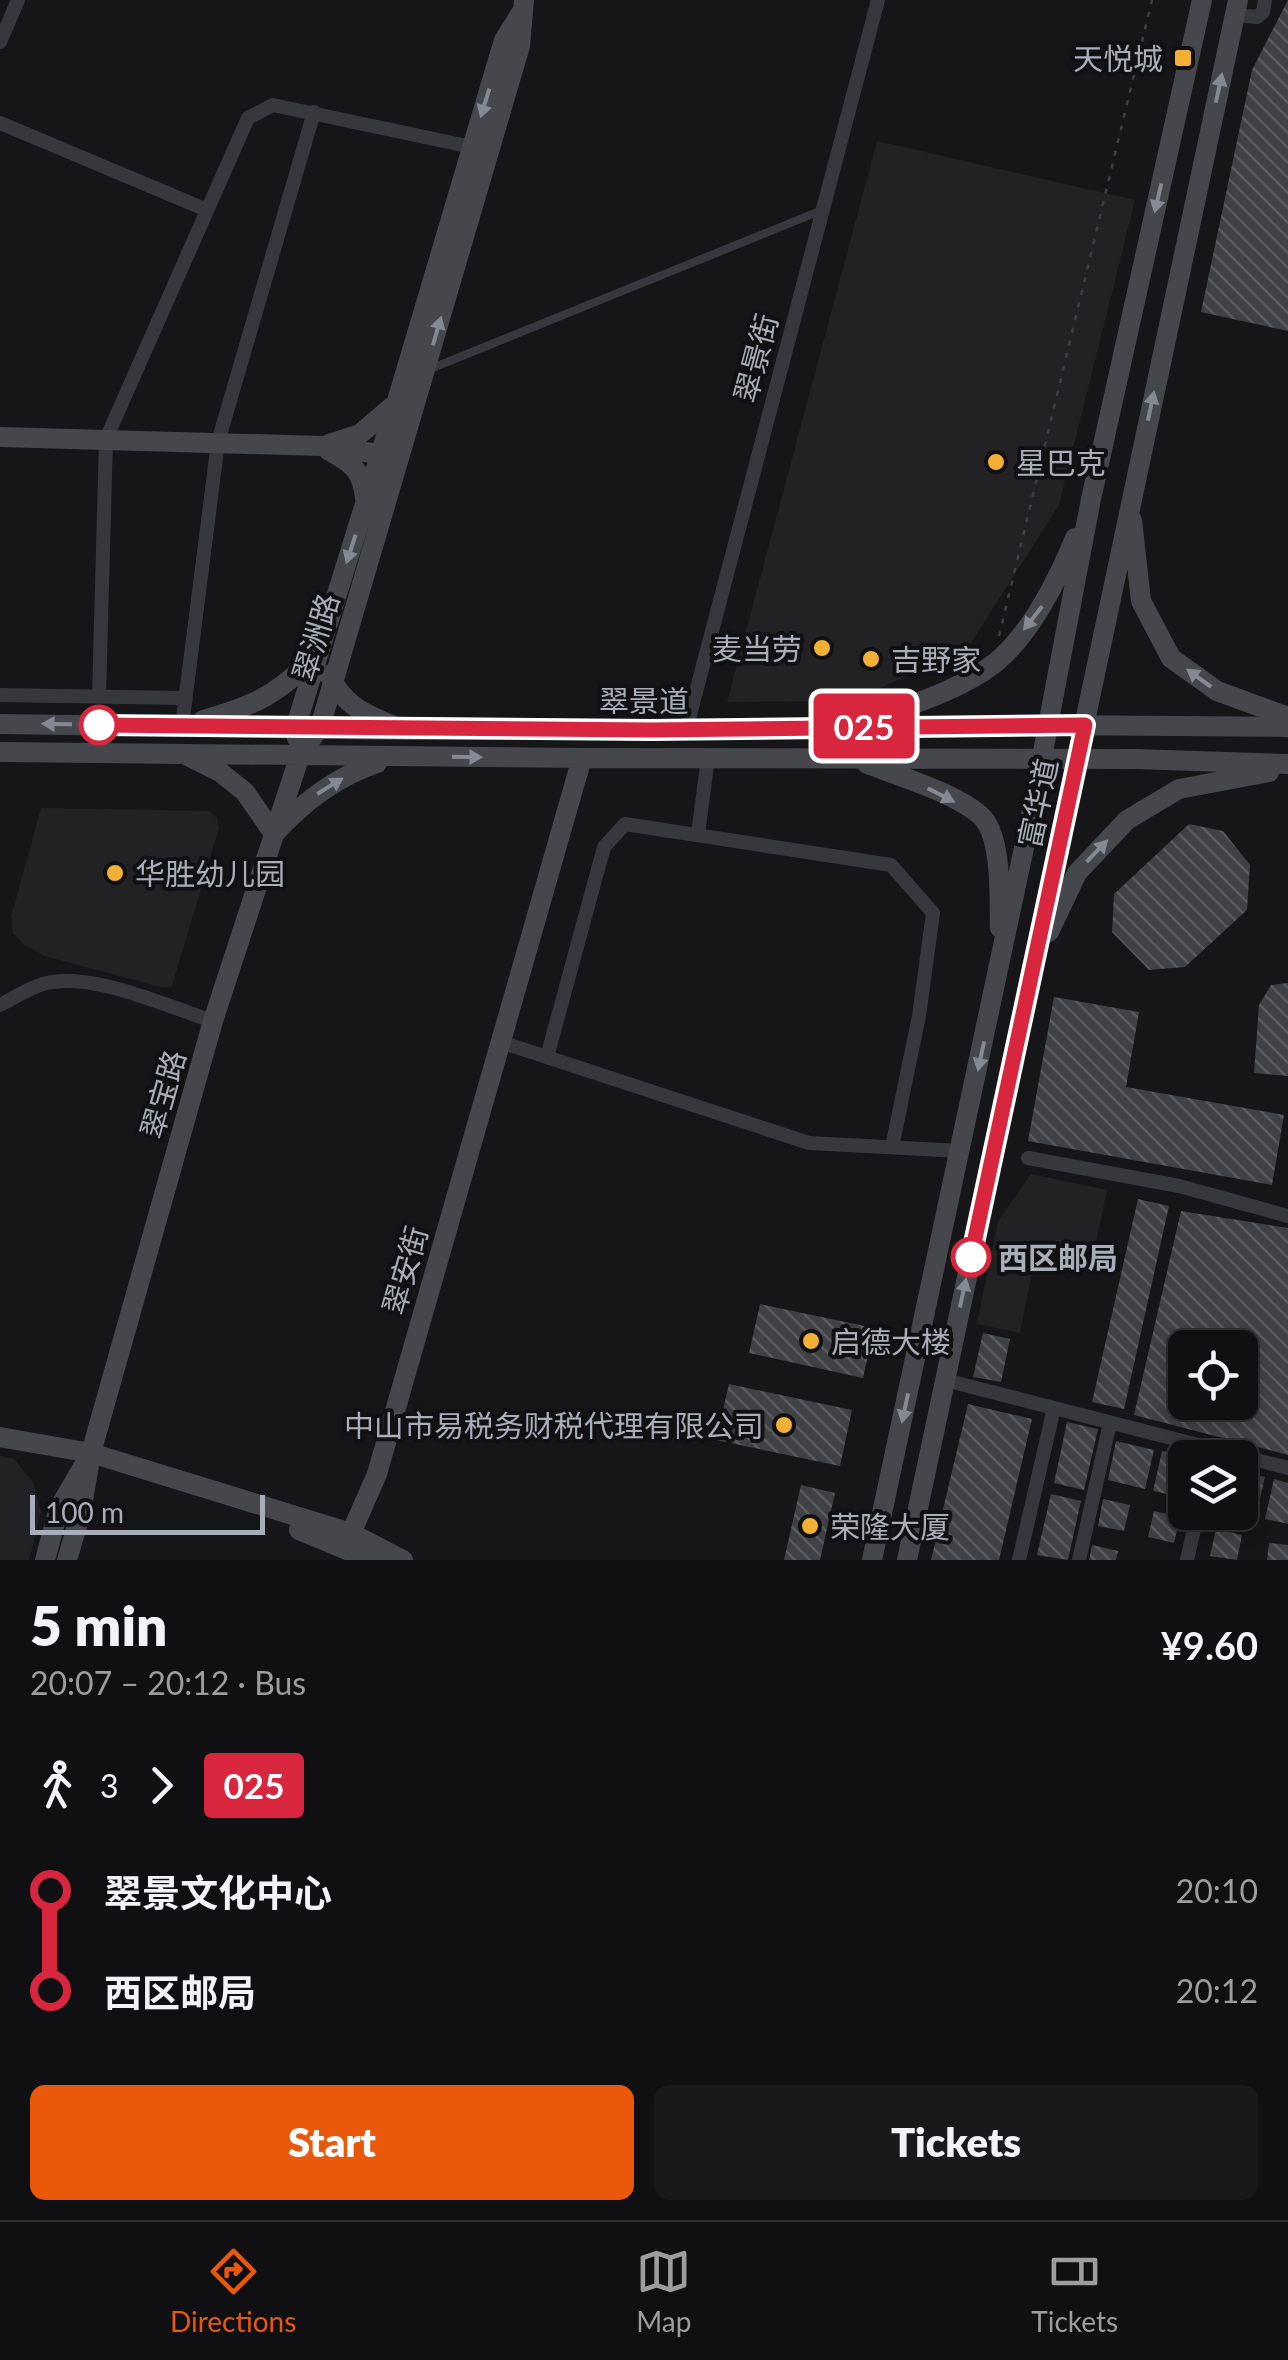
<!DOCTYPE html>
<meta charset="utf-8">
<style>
:root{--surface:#101012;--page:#19191b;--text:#f1f3f6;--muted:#9c9d9f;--line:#303032;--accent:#ea580c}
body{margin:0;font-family:Lato,"Noto Sans SC",sans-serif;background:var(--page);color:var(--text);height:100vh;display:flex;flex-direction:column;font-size:38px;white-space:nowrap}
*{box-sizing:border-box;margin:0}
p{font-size:32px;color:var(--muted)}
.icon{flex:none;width:55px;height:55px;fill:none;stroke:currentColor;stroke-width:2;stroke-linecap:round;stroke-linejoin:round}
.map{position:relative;height:1560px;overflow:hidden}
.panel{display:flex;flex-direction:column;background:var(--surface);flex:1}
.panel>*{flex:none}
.badge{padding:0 20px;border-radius:8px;font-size:35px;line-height:65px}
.fabs{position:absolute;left:1168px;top:1330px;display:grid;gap:20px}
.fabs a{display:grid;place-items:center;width:90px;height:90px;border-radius:15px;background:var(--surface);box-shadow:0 5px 15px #0003,0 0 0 2px var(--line);font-size:50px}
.scale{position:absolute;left:30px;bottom:25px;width:235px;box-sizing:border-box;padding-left:10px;border:5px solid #a8adb8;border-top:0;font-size:28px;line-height:35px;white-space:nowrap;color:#a8adb8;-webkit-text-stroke:8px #111113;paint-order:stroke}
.map>.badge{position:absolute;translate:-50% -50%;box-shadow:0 0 0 5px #fff}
.legs{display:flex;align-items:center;gap:15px;height:110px;padding:0 30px;font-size:32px}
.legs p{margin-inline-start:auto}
.summary{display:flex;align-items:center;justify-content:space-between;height:170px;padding:0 30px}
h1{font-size:55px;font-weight:800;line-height:75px}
.primary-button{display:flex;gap:20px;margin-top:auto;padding:20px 30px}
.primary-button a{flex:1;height:115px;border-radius:15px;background:var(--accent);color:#fff;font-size:40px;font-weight:800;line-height:115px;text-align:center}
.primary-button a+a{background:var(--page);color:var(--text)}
ul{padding:0 30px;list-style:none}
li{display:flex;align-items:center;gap:35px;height:100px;font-size:38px}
li i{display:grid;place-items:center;width:15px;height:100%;margin:0 12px;background:currentColor}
li i::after{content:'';width:25px;height:25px;margin:-12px;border:8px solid;border-radius:50%;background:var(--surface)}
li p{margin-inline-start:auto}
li:first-child i{background:linear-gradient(#0000 50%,currentColor 0)}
li:last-child i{background:linear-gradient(currentColor 50%,#0000 0)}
.dock{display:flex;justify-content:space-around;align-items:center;height:140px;border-top:2px solid var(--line);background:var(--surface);font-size:28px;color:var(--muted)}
.dock a{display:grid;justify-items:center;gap:5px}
.dock .selected{color:var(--accent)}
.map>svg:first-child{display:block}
.built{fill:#222225}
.building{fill:url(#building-back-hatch);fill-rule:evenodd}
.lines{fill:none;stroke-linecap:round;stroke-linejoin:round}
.path{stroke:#3d3f44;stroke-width:2.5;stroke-dasharray:5 8;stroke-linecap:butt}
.lane{stroke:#37383d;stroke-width:8}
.street{stroke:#37383d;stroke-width:14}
.secondary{stroke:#45474d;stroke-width:20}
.oneway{fill:#858993}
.line-1-casing{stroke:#fff;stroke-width:22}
.line-1{stroke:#d7263d;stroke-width:15}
.poi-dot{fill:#f2b134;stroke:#111113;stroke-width:4}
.stop-1-dot{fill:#fff;stroke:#d7263d;stroke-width:5}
.labels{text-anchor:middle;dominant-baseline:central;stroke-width:8;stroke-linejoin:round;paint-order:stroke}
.poi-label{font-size:30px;fill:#a8adb8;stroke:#111113;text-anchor:start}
.street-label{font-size:30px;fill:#a8adb8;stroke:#111113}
.stop-label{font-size:30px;font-weight:bold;fill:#a8adb8;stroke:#111113;text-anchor:start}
</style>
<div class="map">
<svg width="1288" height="1560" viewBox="0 0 1288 1560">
<defs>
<pattern id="building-back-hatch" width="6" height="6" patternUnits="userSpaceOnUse" patternTransform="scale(2.5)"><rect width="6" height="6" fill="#404145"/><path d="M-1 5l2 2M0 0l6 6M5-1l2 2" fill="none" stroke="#595a5e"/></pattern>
</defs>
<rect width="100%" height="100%" fill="#161618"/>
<path class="built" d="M877,141L1135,200L1059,505L967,649L851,701L727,702Z
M41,808L209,811L217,818L219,828L172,986L164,988L45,956L23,944L13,933L11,917Z
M1031,1174L1107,1190L1093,1259L1037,1248L1020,1333L977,1324L998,1221Z
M0,1456L14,1459L33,1482L41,1511L29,1560H0Z"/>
<path class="building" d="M1288,0V331L1201,312L1252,70Z
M1189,824L1223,831L1250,865L1247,910L1185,967L1149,970L1112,932L1114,894Z
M1288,983V1076L1254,1073L1259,1005L1271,985Z
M1054,997L1139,1012L1126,1087L1284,1115L1272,1185L1028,1141Z
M1138,1199L1169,1206L1124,1409L1092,1402Z
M1181,1211L1288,1228V1455L1134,1415ZM1185,1348H1240V1402H1185Z
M760,1304L874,1328L863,1378L749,1353Z
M983,1333L1010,1339L1001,1382L973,1377Z
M729,1384L852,1410L840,1466L716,1440Z
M968,1404L1032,1419L999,1560H931Z
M1067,1422L1098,1429L1084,1490L1054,1483Z
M1116,1441L1154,1450L1145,1489L1108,1480Z
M1162,1451L1185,1456V1498L1153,1491Z
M1240,1471L1265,1477L1256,1516L1240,1512Z
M1274,1479L1288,1483V1524L1265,1519Z
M801,1485L835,1493L820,1560H784Z
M1051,1494L1081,1501L1068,1560L1037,1555Z
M1103,1499L1130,1505L1124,1531L1098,1526Z
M1154,1511L1180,1517L1174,1543L1148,1537Z
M1216,1529L1242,1535L1237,1560L1210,1556Z
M1269,1543L1288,1545V1560H1267Z
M1092,1545L1118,1551L1116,1560H1089Z"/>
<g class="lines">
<path class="path" d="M999,636L1152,0"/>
<path class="lane" d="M430,369L820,211"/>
<path class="street" d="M1235,15L1257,17L1263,12L1265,0
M0,42L18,0
M0,123L207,210
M0,695L186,698
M99,696L106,439L248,118L273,105L472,147
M182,726L218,442L314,112
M686,730L878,0
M698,834L708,758
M0,1005C14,998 29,988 43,984C90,970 168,1007 213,1021
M501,1042L809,1143L961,1151
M547,1057L604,847L625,824L891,865L933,913L919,1016L892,1147
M1028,1158L1179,1186L1288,1216
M945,1380L1288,1468
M1019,1560L1054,1408
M1079,1560L1110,1423
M1187,1560L1197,1516"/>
<path class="secondary" d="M0,437L322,446L394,456
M329,444L360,434L393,406
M328,450C352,464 362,469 365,498
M1132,520L1141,601L1171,658L1217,691L1288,717
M329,675C345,706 363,713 394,726
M203,720C256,705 276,695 315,657
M867,721C909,705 959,691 995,663C1031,634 1058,579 1075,538
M0,724L404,730H686L1047,725L1288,727
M297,738L295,729L397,401L504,40L521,13
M0,752L582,758L1135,759L1288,764
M188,756L220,772L245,792L274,834C303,802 335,777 377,763
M867,764C899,776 955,793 980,815C1003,835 999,899 1000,928
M1049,932L1077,873L1127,820L1179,789L1269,772
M0,1437L91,1453L351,1533L403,1560
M91,1453L213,1021L300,755L320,727L520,46L524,0
M299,1530L371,1560
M345,1547L377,1474L582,758
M45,1560L59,1508L91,1453L81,1512L67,1560
M872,1560L1031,815L1091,499L1202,0
M907,1560L1238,0"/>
</g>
<defs><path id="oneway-solid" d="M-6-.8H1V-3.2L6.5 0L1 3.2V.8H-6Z" transform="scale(2.5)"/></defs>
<g class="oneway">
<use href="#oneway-solid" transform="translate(1219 88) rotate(-78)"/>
<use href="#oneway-solid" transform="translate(485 103) rotate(107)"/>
<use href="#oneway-solid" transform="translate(1158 198) rotate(103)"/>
<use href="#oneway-solid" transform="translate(437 331) rotate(-74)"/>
<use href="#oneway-solid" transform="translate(1151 406) rotate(-78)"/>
<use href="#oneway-solid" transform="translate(351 549) rotate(108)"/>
<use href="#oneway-solid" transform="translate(1033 618) rotate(128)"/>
<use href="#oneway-solid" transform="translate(1199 678) rotate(-144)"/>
<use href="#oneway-solid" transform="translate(57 724) rotate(-179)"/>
<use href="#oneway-solid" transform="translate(467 757) rotate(1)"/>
<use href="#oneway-solid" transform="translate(330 786) rotate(-32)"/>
<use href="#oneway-solid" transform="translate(941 795) rotate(27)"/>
<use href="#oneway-solid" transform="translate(1097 851) rotate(-46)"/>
<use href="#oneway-solid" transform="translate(981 1056) rotate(102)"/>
<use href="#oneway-solid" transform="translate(963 1293) rotate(-78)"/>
<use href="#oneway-solid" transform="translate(905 1408) rotate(102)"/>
</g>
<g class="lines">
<g class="line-1-casing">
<path id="line-1" d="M99,725L651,730L1085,725L971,1257"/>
</g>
<use href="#line-1" class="line-1"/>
</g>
<g class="poi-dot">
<rect x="1173" y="48" width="20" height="20" rx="5"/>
<circle cx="996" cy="462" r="10"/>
<circle cx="822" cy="648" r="10"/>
<circle cx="871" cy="659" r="10"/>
<circle cx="115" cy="873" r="10"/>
<circle cx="811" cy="1341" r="10"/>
<circle cx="784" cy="1425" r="10"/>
<circle cx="810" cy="1526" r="10"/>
</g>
<g class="stop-1-dot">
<circle cx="99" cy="725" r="18"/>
<circle cx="971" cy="1257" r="18"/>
</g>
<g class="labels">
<g class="poi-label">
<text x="1163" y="58" text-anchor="end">天悦城</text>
<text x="1016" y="462">星巴克</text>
<text x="802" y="648" text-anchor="end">麦当劳</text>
<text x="891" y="659">吉野家</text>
<text x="135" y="873">华胜幼儿园</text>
<text x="831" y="1341">启德大楼</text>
<text x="764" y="1425" text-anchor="end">中山市易税务财税代理有限公司</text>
<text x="830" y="1526">荣隆大厦</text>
</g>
<g class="street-label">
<text transform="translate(755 358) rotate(-75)">翠景街</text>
<text transform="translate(315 637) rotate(-73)">翠洲路</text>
<text x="644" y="700">翠景道</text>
<text transform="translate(1037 803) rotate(-78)">富华道</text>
<text transform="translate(162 1094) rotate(-74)">翠宝路</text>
<text transform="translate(404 1270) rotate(-74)">翠安街</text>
</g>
<g class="stop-label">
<text x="998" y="1257">西区邮局</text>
</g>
</g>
</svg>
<div class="fabs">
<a><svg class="icon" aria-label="locate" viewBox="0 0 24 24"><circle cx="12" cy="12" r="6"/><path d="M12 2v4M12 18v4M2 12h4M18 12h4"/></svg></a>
<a><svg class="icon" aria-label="layers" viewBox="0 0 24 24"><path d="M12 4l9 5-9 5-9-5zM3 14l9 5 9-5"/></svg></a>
</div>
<div class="scale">100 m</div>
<b class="badge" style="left:864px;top:726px;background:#d7263d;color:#fff">025</b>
</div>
<section class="panel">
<div class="summary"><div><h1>5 min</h1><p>20:07 – 20:12 · Bus</p></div><b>¥9.60</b></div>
<div class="legs"><svg class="icon" aria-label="walk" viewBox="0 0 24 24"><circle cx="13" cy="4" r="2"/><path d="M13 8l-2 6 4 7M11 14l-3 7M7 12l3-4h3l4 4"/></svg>3<svg class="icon" aria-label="forward" viewBox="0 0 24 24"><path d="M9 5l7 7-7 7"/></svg><b class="badge" style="background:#d7263d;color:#fff">025</b></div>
<ul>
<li><i style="color:#d7263d"></i><b>翠景文化中心</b><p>20:10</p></li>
<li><i style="color:#d7263d"></i><b>西区邮局</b><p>20:12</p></li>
</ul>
<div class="primary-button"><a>Start</a><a>Tickets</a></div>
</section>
<nav class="dock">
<a class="selected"><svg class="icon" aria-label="directions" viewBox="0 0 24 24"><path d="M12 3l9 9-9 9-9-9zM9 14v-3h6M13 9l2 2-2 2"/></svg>Directions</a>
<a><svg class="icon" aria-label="map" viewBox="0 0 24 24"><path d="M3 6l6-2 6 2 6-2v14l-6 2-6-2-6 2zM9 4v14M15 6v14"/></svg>Map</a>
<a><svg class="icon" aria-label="tickets" viewBox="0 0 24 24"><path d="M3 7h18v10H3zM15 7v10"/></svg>Tickets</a>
</nav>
